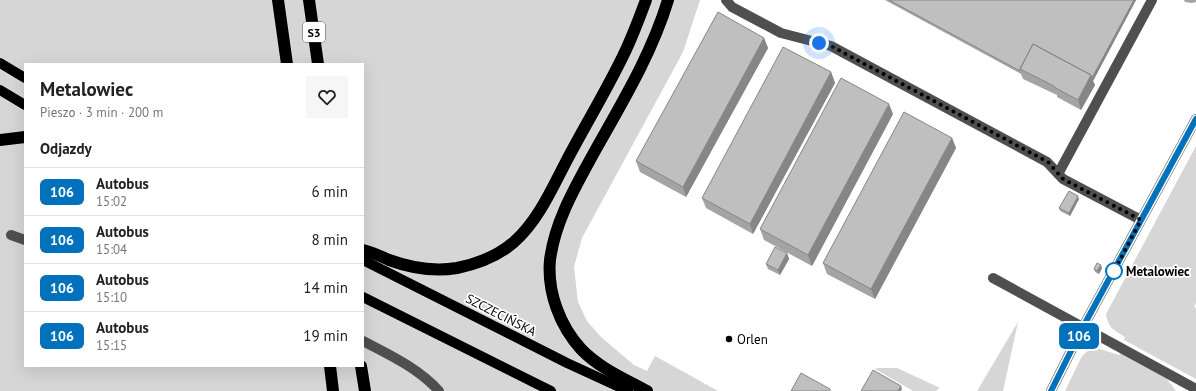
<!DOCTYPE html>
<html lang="pl">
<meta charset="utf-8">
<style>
:root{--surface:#fff;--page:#f6f6f6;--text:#222;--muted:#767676;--line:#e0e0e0}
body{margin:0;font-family:"PT Sans",sans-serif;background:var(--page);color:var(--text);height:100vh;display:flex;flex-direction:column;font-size:15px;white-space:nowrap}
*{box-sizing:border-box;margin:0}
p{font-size:13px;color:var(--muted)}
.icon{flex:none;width:22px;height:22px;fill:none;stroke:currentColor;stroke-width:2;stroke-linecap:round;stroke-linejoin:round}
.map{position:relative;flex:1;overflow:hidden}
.panel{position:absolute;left:24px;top:63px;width:340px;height:304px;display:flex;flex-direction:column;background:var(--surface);border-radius:0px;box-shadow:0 4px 16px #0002}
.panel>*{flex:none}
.badge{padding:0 8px;border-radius:6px;font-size:14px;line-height:26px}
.you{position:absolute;width:20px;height:20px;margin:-10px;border:3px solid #fff;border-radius:50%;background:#1a73e8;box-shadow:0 0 0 6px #1a73e833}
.map>.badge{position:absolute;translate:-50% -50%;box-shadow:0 0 0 2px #fff}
h2{padding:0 16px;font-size:15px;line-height:36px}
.round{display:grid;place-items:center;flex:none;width:42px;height:42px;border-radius:0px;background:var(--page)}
.overview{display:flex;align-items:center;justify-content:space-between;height:68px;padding:0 16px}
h1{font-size:19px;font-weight:800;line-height:30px}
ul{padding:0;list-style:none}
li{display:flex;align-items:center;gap:12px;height:48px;padding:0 16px;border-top:1px solid var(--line)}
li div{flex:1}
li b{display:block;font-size:15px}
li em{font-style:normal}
li .badge{min-width:44px;font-weight:700;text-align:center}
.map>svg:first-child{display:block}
.green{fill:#d6d6d6;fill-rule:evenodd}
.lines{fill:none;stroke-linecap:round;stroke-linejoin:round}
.major-casing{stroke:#dbdbdb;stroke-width:12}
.highway-casing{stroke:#dbdbdb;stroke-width:14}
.minor{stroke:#4f4f4f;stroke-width:10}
.major{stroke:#000;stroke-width:10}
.highway{stroke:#000;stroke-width:12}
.wall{fill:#a4a4a4}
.shaded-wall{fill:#868686}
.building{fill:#bfbfbf;stroke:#868686}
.line-casing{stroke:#fff;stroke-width:9}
.line{stroke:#0072bc;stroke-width:6}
.walk{stroke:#000;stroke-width:4;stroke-dasharray:0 7.2}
.stop-dot{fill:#fff;stroke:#0072bc;stroke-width:2}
.poi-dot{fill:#000;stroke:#fff;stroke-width:1.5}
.labels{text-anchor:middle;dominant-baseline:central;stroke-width:3.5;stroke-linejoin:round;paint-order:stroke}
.shield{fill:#fff;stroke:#4c4c4c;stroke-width:1}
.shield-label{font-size:12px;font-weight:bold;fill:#000}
.stop-label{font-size:13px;font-weight:bold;fill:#000;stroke:#fff;text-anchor:start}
.street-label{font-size:13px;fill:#000;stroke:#fff}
.poi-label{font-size:13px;fill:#000;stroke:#fff;text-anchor:start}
</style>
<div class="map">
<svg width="1196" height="391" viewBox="0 0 1196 391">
<rect width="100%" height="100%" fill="#fff"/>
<path class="green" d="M0,0H700L683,52L582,238L574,267L578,302L587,321L601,337L634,365L647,371L655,356L718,391H0ZM25,64H363V366H25Z
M1196,146V303L1194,307L1196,308V379L1124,340L1125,337C1114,330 1108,328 1106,314Z
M1018,322L1003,391H977Z
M1100,349L1119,355L1121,353L1167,379L1176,391H1065L1082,356L1089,350Z
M877,368H897L940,388L936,391H913L875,369Z"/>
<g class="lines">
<g class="major-casing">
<path id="major" d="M0,63L25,78
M0,90L25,105
M363,260L567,363L628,391
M363,297L551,391"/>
</g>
<g class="highway-casing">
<path id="highway" d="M278,0L287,64
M309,0L318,64
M0,140L25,137
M363,250C372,252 380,256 389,260C411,268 433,272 457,268C477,264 499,255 514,242C539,220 553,186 568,158C586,124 606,91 623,56C632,38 639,19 646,0
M330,366L333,391
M361,366L365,391
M647,391C625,379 599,368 581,349C560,326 547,292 550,260C555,220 577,184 596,149C623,101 652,53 668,0"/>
</g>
<path class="minor" d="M726,0L732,7L781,33L831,46L1047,162L1063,179L1141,220
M1058,174L1152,0
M11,235L25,240
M993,278L1196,389
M363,341C390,355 418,368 439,391
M1051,391L1083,327L1196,119"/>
<use href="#major" class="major"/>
<use href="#highway" class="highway"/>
</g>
<path class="wall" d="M885,0H1136L1093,81L1095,85L1081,110L1057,97V95L1023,79L1021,74Z
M1184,0H1196V2L1192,3L1185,2Z
M764,38L768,48L686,197L640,172L636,161Z
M831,72L835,83L753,234L706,208L702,198Z
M893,114L812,266L764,240L760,229Z
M952,138L956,148L875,299L827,274L823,263Z
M1079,199L1070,216L1060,211L1059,208Z
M787,253L789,259L780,275L768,269L766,264Z
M1102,268L1099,274L1095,272L1094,269Z"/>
<path class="shaded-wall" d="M1134,0H1136L1093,81L1095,85L1081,110L1078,100L1091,75Z
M764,38L768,48L686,197L683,187Z
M831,72L835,83L753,234L750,224Z
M889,104L893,114L812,266L808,255Z
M952,138L956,148L875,299L871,289Z
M1078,196L1079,199L1070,216L1069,213Z
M787,253L789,259L780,275L778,270Z
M1101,265L1102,268L1099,274L1097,271Z
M901,386L902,389L901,391H898Z"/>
<path class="building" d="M889,0H1134L1092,78L1091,75L1033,44L1020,69V71Z
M718,12L764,38L683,187L636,161Z
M1033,44L1091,75L1078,100L1054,87V86L1020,69Z
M783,47L831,72L750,224L702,198Z
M841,78L889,104L808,255L760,229Z
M904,112L952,138L871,289L823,263Z
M1069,191L1078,196L1069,213L1059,208Z
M775,247L787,253L778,270L766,264Z
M1097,263L1101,265L1097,271L1094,269Z
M873,370L901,386L898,391H861Z
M801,373L830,389V391H791Z"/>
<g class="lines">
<g class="line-casing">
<path id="line" d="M1051,391L1083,327L1196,119"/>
</g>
<use href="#line" class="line"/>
<path class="walk" d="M819,43L831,46L1048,162L1063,179L1141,220L1114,271"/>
</g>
<circle class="stop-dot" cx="1114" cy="271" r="8"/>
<circle class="poi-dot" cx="729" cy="339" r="4"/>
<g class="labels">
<rect class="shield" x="303" y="22" width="22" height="20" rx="3"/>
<g class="shield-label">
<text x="314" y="32">S3</text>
</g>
<g class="stop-label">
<text x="1126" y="271">Metalowiec</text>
</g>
<g class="street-label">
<text transform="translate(501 315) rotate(27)">SZCZECIŃSKA</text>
</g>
<g class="poi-label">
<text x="737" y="339">Orlen</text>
</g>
</g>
</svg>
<div class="you" style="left:819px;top:43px"></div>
<b class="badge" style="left:1079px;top:336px;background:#0072bc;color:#fff">106</b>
<section class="panel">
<div class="overview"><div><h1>Metalowiec</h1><p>Pieszo · 3 min · 200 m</p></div><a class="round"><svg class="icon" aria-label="heart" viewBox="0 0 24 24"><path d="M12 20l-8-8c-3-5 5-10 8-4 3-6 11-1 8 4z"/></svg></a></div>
<h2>Odjazdy</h2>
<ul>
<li><span class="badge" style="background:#0072bc;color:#fff">106</span><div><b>Autobus</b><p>15:02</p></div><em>6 min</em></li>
<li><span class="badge" style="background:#0072bc;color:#fff">106</span><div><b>Autobus</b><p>15:04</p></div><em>8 min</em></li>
<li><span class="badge" style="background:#0072bc;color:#fff">106</span><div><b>Autobus</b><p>15:10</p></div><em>14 min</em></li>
<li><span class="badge" style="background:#0072bc;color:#fff">106</span><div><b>Autobus</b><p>15:15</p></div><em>19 min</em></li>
</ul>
</section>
</div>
